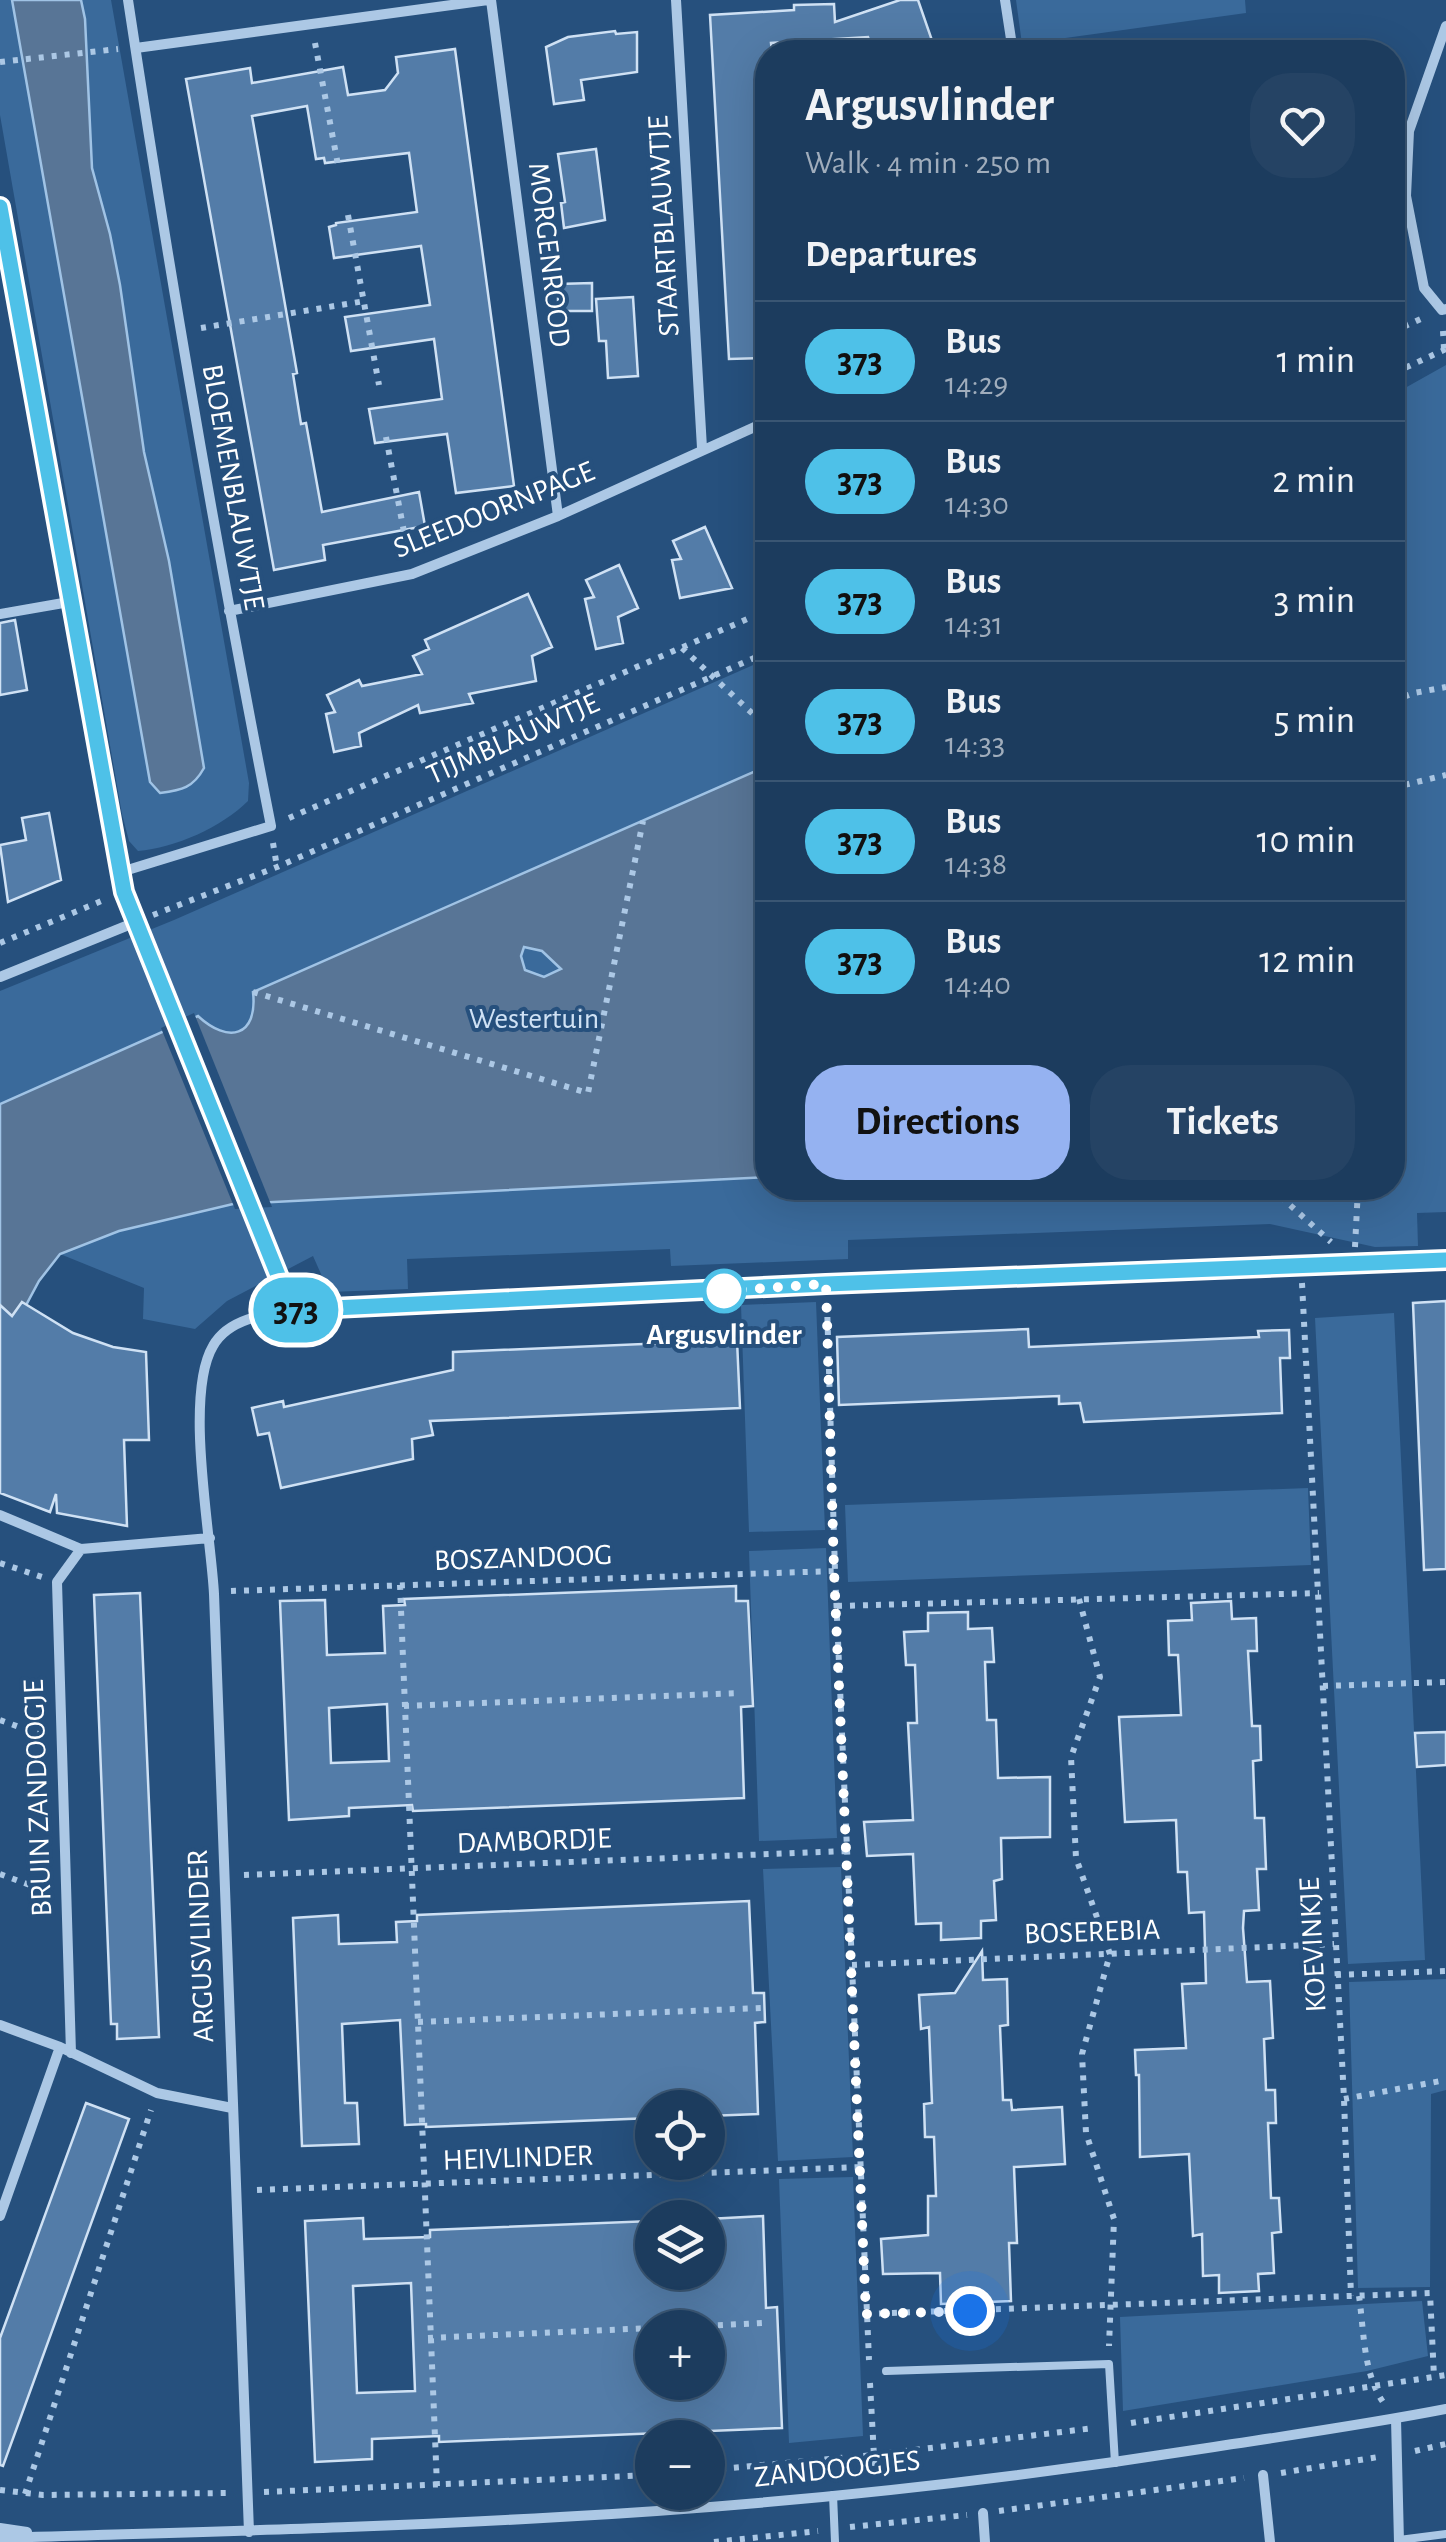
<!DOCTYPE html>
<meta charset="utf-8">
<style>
:root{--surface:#1c3c5e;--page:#254364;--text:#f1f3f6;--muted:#a0adbc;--line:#3a5673;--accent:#95b2f1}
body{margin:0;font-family:"Alegreya Sans",sans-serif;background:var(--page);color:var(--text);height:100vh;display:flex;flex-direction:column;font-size:38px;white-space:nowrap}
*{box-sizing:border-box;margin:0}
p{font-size:32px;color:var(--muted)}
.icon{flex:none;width:55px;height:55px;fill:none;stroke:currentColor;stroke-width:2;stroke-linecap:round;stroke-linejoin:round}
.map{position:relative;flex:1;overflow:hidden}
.details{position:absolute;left:755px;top:40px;width:650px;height:1160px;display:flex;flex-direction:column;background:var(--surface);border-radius:40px;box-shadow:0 10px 40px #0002,0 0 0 2px var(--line)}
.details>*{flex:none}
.badge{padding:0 20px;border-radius:32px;font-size:35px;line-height:65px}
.fabs{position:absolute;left:635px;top:2090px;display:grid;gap:20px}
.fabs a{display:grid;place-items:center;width:90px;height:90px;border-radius:50%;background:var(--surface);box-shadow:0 10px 40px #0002,0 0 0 2px var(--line);font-size:50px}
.you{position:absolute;width:50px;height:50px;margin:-25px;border:8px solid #fff;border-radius:50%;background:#1a73e8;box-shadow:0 0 0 15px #1a73e833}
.map>.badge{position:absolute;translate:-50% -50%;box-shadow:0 0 0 5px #fff}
h2{padding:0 50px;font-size:38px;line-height:90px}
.round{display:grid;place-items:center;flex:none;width:105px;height:105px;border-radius:40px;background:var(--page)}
.overview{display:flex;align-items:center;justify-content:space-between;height:170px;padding:0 50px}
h1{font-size:48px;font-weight:600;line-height:75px}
.button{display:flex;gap:20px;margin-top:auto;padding:20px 50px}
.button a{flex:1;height:115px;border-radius:40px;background:var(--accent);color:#111;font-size:40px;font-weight:600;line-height:115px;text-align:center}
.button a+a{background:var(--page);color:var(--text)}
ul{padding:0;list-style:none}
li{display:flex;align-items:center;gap:30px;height:120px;padding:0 50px;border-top:2px solid var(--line)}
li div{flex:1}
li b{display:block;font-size:38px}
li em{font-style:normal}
li .badge{min-width:110px;font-weight:700;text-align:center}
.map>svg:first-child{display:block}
.green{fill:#3a6a9b}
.water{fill:#587596;stroke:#a0c3e5;stroke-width:2.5;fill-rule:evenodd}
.pier{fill:#26507d}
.building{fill:#537ca8;stroke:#cfe1f4;stroke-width:2.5;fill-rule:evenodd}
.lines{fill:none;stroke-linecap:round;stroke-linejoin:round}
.path{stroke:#acc8e5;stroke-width:6;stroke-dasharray:5 8;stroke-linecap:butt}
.service{stroke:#acc8e5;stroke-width:8}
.minor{stroke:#acc8e5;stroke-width:10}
.line-casing{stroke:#fff;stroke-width:22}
.line{stroke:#4ec1e8;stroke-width:15}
.walk{stroke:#fff;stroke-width:10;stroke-dasharray:0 18}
.stop-dot{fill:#fff;stroke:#4ec1e8;stroke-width:5}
.labels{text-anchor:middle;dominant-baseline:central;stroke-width:8;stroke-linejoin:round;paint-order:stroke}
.street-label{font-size:30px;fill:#fff;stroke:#26507d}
.park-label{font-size:30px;fill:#cfe1f4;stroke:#26507d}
.stop-label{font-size:30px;font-weight:bold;fill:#fff;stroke:#26507d}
</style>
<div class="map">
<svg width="1446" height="2542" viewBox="0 0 1446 2542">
<rect width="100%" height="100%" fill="#26507d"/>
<path class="green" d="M0,0H12L150,782L161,793C182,790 193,787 204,768L169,561L144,452L120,285L110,234L92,168L85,19L81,0H111L249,783L248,801C222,827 175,848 138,851L129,841L122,814L0,115Z
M1016,0H1245L1246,13L1022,44Z
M1446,365V1212L1417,1213L1418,1246L1375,1247L1270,1224L848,1240V1259L671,1266L670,1249L407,1259L408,1289L329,1292L313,1256L227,1301L195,1329L143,1319L144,1288L60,1254L0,1106V991L174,920L767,659L768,1188H1392L1393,390L1405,388Z
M816,1302L825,1530L749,1532L741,1305Z
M1394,1313L1425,1960L1348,1964L1315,1318Z
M1308,1488L1311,1565L848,1582L845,1505Z
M826,1548L837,1838L759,1841L749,1551Z
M841,1867L853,2157L778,2161L763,1869Z
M1446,1979V2090L1431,2094L1430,2287L1358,2288L1349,1982Z
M853,2177L863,2436L789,2443L779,2179Z
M1422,2301L1428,2356L1367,2371L1123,2411L1120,2317Z"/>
<path class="water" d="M12,0H81L85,19L92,168L110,234L120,285L144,452L169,561L204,768C193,788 182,790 160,793L150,782Z
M767,766V1177L233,1204L119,1231L60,1254L39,1281L0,1354V1104L198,1016C228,1044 258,1037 253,992ZM524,947L542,951L561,969L544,977L525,970L521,956Z"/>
<path class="pier" d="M194,1013L272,1207L235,1209L161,1028Z"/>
<path class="building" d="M900,0H918L936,52H873L868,37L771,43L772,52H768V358L729,359L710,15L794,10V5L834,4L835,22Z
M615,31L616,34L637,32V72L581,80L584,100L554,104L546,47L568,37Z
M455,49L514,486L456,493L447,434L375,443L369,409L442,399L434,339L351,351L345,317L430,305L421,246L334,258L329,227L336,225V223L417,212L409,153L325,163L324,158L316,159L307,106L252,116L297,373L293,374L301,424L306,423L322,512L419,492L425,526L323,545L325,560L274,570L186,79L250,68L252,83L343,67L348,95L385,90L398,73L396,57Z
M596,149L605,220L564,228L561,203L565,202L558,154Z
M592,283V311H558V284Z
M633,297L638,376L608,378L606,341H599L596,299Z
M705,527L732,588L680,598L672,560L681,559L673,541Z
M619,565L638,608L618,617L623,643L596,649L585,599L594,597L586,580Z
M528,594L552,647L532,656L536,681L469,694L473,703L420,713L418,705L359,733L361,746L334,752L326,714L335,712L327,695L359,680L362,686L422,674L413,656L429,649L425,640Z
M15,620L27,690L0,695V623Z
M49,813L61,880L8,902L0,845L26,840L22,818Z
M1446,1301V1569L1424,1570L1413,1303Z
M22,1302L73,1333L113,1347L146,1352L149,1440H124L127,1526L57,1513L56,1494L50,1512L0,1493V1305L12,1316Z
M1028,1329L1029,1347L1259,1337L1258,1331L1289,1330L1290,1358H1280L1282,1413L1084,1422L1080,1403L1059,1404V1396L839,1405L837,1337Z
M737,1340L740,1408L430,1421L433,1435L412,1439L413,1459L281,1488L269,1433L258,1435L252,1408L283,1401L284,1407L453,1370V1352Z
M736,1586V1601H748L753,1706L741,1707L744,1798L413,1811L412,1805L349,1808V1816L289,1820L280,1601L325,1600L327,1655L385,1653L383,1606L405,1605L404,1599ZM387,1704L389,1761L331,1763L329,1708Z
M140,1593L159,2037L117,2039V2024H111L94,1595Z
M1231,1601L1232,1619L1256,1618L1257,1651H1248L1252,1726H1260L1261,1760L1253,1761L1255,1818H1264L1266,1869H1257L1259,1910L1244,1911L1243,1928L1247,1982L1270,1981L1273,2038L1264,2039L1266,2090H1275L1276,2123H1268L1271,2198H1279L1281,2232L1272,2233L1274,2273L1258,2274L1259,2291L1219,2293V2275L1203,2276L1202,2234L1193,2236L1189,2154L1140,2157L1139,2075H1136L1135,2050L1186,2048L1182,1984L1206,1983L1204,1912L1189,1913L1187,1872H1178L1176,1820L1125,1822L1119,1717L1181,1715L1178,1655H1169L1168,1621L1192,1620L1191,1603Z
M968,1612V1629L992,1628L994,1662H985L987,1720H996L998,1778L1050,1777V1837L1001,1838L1002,1879L994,1881L996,1920L981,1921V1938L941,1940V1923L916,1924L913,1854L867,1856L864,1822L913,1820L908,1723H917L915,1665H906L904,1632L928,1631V1613Z
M1446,1732V1765L1417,1767L1415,1733Z
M749,1901L753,1993H764L765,2022L755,2023L758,2114L708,2116V2108H652V2118L426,2127V2124L405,2125L400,2020L342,2024L345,2103H357L359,2144L302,2146L293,1918L338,1915L339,1944L397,1942L396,1922L417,1921V1915Z
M982,1951L983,1980L1007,1979L1008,2025L1000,2026L1003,2100H1011L1012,2110L1062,2107L1065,2164L1014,2167L1017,2243H1009L1011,2301L941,2304L940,2273L883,2274L881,2239L928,2235V2196H936L934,2137H925L924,2104L932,2103L929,2027L921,2029L919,1995L955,1993Z
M86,2103L129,2119L3,2466L0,2465V2338Z
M763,2216L766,2308L777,2307L782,2428L439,2442V2436L372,2439V2459L315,2462L305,2221L363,2218L364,2239L430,2237V2230L652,2221V2272H708V2219ZM411,2283L415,2391L357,2393L353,2286ZM708,2322V2382H652V2324Z"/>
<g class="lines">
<path class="path" d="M315,43L338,165
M0,62L118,49
M348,215L379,385
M201,328L365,301
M1443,331L1444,349
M1392,332L1423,318
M1394,373L1446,349
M386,437L408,553
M1392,441L1396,372
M682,648L768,728
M1392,701L1414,693L1446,687
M1392,788L1446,775
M289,818L768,610
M273,843L277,867
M153,915L277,867L768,652
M0,943L104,900
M253,992L588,1093L643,821
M1271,1188L1331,1242
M1355,1247L1358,1188
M1302,1283L1344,2099L1351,2296
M827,1304L835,1571L869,2360
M0,1563L42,1577
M400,1585L437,2486
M231,1591L835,1571
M1079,1599L1100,1677L1071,1757L1076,1858L1110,1954L1082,2054L1086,2133L1114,2219L1109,2346
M837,1606L1319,1593
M1323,1686L1446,1682
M404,1706L741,1693
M0,1720L41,1735
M0,1874L46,1891
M244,1875L847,1851
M852,1965L1334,1944
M1336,1975L1446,1971
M418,2022L762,2008
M1344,2099L1446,2080
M257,2190L861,2167
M1359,2296C1364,2330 1363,2373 1383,2402
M866,2314L1430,2293L1434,2377
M666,2328L762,2323
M428,2338L652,2328
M870,2383L875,2475
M1131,2423L1446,2375
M1415,2451L1446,2444
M708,2470L873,2455L1094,2428
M1281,2473L1378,2457
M0,2490L43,2495L227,2493
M264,2492L652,2475
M25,2494L151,2110
M999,2511L1244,2478
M850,2527L967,2515
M714,2542L818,2531"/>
<path class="service" d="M136,922L292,1311
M886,2371L1109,2364L1115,2463
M833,2495L835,2542
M1399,2540L1446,2534"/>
<path class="minor" d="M491,0L558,516
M676,0L702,448
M1005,0L1013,52
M1446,26L1409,131L1406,196L1424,288L1442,310L1446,309
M136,48L488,0
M0,208L123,892L136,922L0,977
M229,611L412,574L558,516L768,421
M0,614L69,602
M121,872L271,826C217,552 170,277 128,0
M0,1515L81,1549L210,1538
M0,2025L60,2047L157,2093L232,2108
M71,2053L57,1582L81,1549
M0,2216L60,2047
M1396,2419L1399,2542
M1263,2475L1270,2542
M983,2513L985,2542
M0,2528L27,2532
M249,2532C238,2219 228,1906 214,1594C211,1535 184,1395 213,1346C228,1319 264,1314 292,1311L826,1285L1446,1260
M0,2538C187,2532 373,2528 560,2517C779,2505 998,2481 1214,2447C1292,2435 1369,2424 1446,2409"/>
</g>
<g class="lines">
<g class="line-casing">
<path id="line" d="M0,207L124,892L292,1310L826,1284L1446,1260"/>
</g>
<use href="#line" class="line"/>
<path class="walk" d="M724,1291L826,1284L834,1571L866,2314L970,2311"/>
</g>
<circle class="stop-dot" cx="724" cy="1291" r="20"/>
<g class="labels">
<g class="street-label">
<text transform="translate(664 226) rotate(-93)">STAARTBLAUWTJE</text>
<text transform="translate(549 255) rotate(83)">MORGENROOD</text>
<text transform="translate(233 487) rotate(80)">BLOEMENBLAUWTJE</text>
<text transform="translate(494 510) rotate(-22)">SLEEDOORNPAGE</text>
<text transform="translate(513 739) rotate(-24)">TIJMBLAUWTJE</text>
<text transform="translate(523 1558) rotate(-2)">BOSZANDOOG</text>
<text transform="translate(38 1798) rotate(-92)">BRUIN ZANDOOGJE</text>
<text transform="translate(534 1841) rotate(-2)">DAMBORDJE</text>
<text transform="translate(1092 1932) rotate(-2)">BOSEREBIA</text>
<text transform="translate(1313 1945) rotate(-93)">KOEVINKJE</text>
<text transform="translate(201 1946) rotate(-92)">ARGUSVLINDER</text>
<text transform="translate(518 2158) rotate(-2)">HEIVLINDER</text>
<text transform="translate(837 2469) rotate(-6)">ZANDOOGJES</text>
</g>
<g class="park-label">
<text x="534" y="1019">Westertuin</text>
</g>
<g class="stop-label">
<text x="724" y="1335">Argusvlinder</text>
</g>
</g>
</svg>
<div class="fabs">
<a><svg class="icon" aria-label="locate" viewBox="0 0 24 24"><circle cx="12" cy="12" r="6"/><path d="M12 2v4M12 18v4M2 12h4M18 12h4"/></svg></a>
<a><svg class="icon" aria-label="layers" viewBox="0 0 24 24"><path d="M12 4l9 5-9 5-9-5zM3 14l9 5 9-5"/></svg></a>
<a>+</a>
<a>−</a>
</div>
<div class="you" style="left:970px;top:2311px"></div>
<b class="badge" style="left:296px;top:1310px;background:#4ec1e8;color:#111">373</b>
<section class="details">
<div class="overview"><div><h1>Argusvlinder</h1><p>Walk · 4 min · 250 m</p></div><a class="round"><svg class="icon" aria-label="heart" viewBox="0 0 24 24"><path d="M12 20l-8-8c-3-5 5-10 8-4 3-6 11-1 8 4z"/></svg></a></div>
<h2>Departures</h2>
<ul>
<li><span class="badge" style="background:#4ec1e8;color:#111">373</span><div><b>Bus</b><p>14:29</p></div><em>1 min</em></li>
<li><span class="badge" style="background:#4ec1e8;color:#111">373</span><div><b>Bus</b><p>14:30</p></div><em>2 min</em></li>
<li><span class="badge" style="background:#4ec1e8;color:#111">373</span><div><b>Bus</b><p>14:31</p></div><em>3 min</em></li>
<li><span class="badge" style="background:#4ec1e8;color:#111">373</span><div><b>Bus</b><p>14:33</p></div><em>5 min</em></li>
<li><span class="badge" style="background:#4ec1e8;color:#111">373</span><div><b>Bus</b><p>14:38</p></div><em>10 min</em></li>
<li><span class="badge" style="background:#4ec1e8;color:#111">373</span><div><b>Bus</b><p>14:40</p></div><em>12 min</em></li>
</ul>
<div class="button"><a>Directions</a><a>Tickets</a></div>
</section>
</div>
